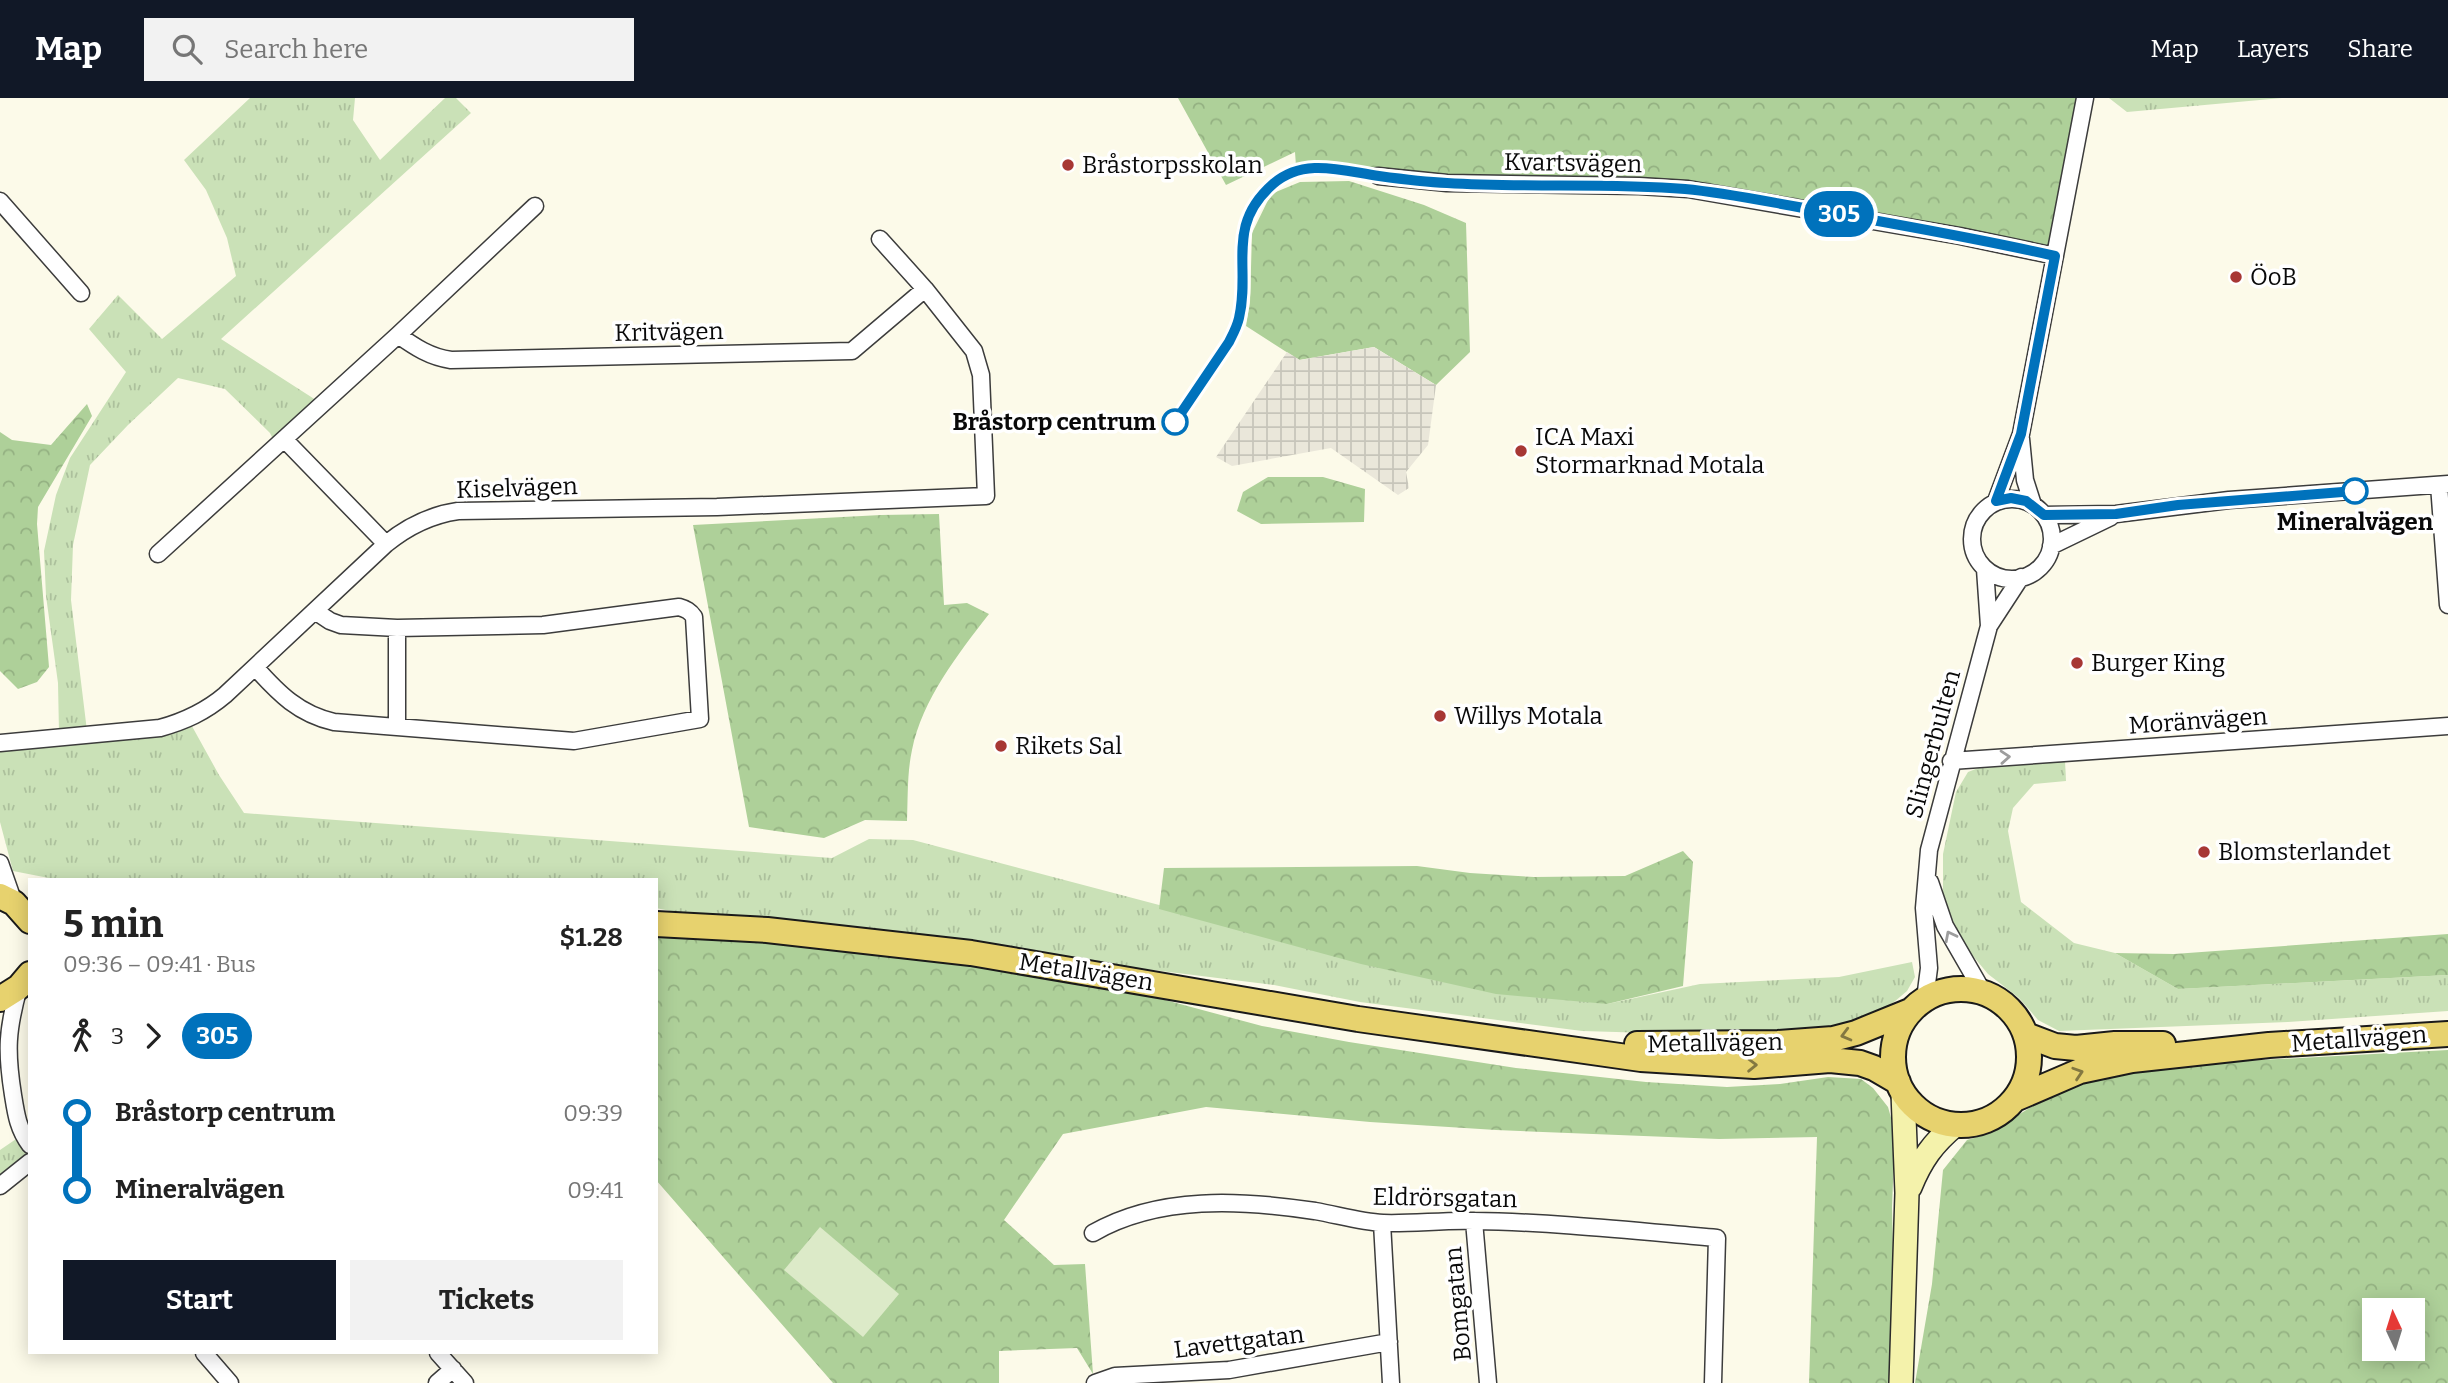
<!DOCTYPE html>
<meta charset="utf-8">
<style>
:root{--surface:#fff;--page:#f2f2f2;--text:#222;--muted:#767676;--accent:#111827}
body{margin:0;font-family:Bitter,serif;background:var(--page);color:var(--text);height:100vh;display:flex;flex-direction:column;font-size:26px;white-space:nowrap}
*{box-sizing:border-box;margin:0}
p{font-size:23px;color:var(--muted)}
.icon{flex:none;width:38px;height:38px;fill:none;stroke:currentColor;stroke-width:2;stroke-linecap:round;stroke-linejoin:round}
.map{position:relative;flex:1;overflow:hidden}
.details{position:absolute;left:28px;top:780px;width:630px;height:476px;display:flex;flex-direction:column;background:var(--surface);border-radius:0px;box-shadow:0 4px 18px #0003}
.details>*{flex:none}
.badge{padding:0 14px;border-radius:23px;font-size:24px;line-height:46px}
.needle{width:46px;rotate:356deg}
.buttons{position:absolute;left:2362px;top:1200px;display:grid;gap:14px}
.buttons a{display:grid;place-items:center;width:63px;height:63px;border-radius:0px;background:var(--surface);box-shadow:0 4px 18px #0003;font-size:35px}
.map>.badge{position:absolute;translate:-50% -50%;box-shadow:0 0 0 4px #fff}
.legs{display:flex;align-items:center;gap:10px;height:77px;padding:0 35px;font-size:23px}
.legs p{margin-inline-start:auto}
.headline{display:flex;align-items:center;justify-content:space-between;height:119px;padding:0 35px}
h1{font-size:38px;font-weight:700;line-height:52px}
.button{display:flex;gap:14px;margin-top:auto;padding:14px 35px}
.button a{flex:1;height:80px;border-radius:0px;background:var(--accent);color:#fff;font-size:28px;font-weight:700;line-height:80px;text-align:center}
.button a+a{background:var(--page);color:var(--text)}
ul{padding:0 35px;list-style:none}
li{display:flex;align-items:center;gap:24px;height:77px;font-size:26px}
li i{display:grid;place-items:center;width:10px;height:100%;margin:0 9px;background:currentColor}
li i::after{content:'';width:18px;height:18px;margin:-9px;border:5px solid;border-radius:50%;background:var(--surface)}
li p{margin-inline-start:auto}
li:first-child i{background:linear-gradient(#0000 50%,currentColor 0)}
li:last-child i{background:linear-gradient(currentColor 50%,#0000 0)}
header{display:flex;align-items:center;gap:42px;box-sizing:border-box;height:98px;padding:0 35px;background:var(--accent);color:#fff}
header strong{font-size:33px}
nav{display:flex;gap:38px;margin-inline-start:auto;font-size:24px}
.search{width:490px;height:63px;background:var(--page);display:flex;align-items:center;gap:18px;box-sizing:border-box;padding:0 24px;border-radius:0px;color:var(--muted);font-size:26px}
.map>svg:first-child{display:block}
.grass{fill:url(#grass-tufts)}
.forest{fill:url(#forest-crowns);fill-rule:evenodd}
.pitch{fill:#dceac8}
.plaza{fill:url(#plaza-grid)}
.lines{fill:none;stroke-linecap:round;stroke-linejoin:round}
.street-casing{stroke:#3c3c3c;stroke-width:19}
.secondary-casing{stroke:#2b2b2b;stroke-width:26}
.primary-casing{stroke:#1a1a1a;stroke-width:28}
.street{stroke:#fff;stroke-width:16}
.secondary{stroke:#f4f2ab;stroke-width:23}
.primary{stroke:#e7d26e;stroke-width:24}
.oneway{stroke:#9d9d9d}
.oneway2{stroke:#837841}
.line-1-casing{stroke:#fff;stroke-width:16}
.line-1{stroke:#0072bc;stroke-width:10}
.poi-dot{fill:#a73734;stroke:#fff;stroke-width:2.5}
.stop-1-dot{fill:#fff;stroke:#0072bc;stroke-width:3.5}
.labels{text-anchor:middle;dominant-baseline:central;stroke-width:7;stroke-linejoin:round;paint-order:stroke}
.street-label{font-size:24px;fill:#090909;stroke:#fff}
.poi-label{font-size:24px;fill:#090909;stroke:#fff;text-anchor:start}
.stop-label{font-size:24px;font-weight:bold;fill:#090909;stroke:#fff;text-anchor:end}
</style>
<header>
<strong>Map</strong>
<div class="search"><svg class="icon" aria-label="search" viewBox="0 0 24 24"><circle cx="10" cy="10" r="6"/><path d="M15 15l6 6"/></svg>Search here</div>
<nav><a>Map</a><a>Layers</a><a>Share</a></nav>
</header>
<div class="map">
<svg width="2448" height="1285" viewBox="0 0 2448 1285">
<defs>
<pattern id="grass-tufts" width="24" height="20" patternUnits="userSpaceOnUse" patternTransform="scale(1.75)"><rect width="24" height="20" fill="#cae1b7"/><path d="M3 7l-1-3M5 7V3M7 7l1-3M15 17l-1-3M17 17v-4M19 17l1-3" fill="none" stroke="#acc09c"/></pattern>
<pattern id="forest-crowns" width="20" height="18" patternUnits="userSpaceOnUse" patternTransform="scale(1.75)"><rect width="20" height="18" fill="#aed099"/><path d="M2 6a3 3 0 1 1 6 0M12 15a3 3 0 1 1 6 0" fill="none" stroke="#94b182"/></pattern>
<pattern id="plaza-grid" width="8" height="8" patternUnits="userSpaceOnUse" patternTransform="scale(1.75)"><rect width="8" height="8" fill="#eae7da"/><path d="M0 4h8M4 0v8" fill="none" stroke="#c7c5ba"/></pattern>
</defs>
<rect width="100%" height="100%" fill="#fcfae9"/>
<path class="grass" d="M250,0H355L353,22L380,62L445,0H456L471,15L221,241L319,304L276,347L270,335L225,291L178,280L128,327L90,367L73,447L71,502L87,633L188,621L219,677L244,715L832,760L869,741L913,742L1163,808L1607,906L1700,886L1839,879L1912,864L1915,879L1907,893L1894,904L1872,919L1826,933L1684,936L1582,933L1360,904L1274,887L967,849L741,828L656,810V782H59L13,773L0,724V644L59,635L58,585L46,498L44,453L56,397L70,360L126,274L89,231L118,197L162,241L236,178L227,140L206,92L184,62Z
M2109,0H2282L2127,14Z
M2065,663L2066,683L2034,686L2013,710L2008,733L2021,804L2074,845L2115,855L2178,891L2448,877V913L2288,924L2059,933L2038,922L2019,900L1988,876L1958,840L1951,825L1943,794V756L1956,694L1968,674L1986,667Z
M22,1037L30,1048V1066L0,1089V1052Z"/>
<path class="forest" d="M1178,0H2078L2050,153L1675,87L1448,78L1349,69L1296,68L1295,54L1226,87Z
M1349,83L1424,107L1466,125L1470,254L1436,287L1374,249L1299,262L1246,228L1250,204L1252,135L1271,96L1300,84Z
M87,306L92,318L38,409L37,426L49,569L37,584L18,591L0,573V334L12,342L51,347Z
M1268,379H1323L1365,391L1364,424L1261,426L1237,413L1243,394Z
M939,416L944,507L967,505L989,516C958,556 922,602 912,652C907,675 908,700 907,723L865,722L824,740L749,729L693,427L881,417Z
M1683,753L1693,764L1683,888L1607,906L1496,896L1361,866L1159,811L1164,770L1417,768L1470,775L1534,779L1625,778Z
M656,834L967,849L1262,928L1349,944L1516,970L1646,984L1727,989L1780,986L1828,979L1861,981L1873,990L1888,1009L1895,1034L1892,1109L1896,1285H1809L1817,1039L1719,1041L1496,1032L1370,1024L1206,1009L1063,1036L1004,1122L1054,1167L1085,1166L1093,1276L1077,1250L999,1253V1285H833L656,1082Z
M2448,836V877L2178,891L2115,855L2174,856Z
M2448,952V1285H1915L1932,1186L1943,1072L1967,1042L1988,1036L2031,1009L2081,986L2135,972L2223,964ZM2375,1213H2413V1251H2375Z"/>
<path class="pitch" d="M820,1129L899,1196L863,1239L784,1172Z"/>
<path class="plaza" d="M1374,249L1436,287L1428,347L1406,374L1409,390L1398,397L1331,350L1232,368L1216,359L1287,254L1300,262Z"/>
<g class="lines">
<g class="street-casing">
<path id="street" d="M1378,78L1447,85L1639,88L1688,91L1960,138L2055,158
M0,103L81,195
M398,237C415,249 430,259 451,262L852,253L925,191
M284,341L386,446
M2021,341L2025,382L2033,407
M2439,387L2448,507
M1972 441a40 40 0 1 1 80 0a40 40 0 1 1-80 0Z
M1996,403L2021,336L2085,0
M2044,417L2116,416L2229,402L2448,386
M2051,448L2111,419
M158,456L398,237L535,108
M1985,471L1989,528
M397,530V628
M255,569C279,596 299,616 334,624L574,643L700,621L694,519C690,513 686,511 679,509L543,527L397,530L341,527L330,523L315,513
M0,645L160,630C185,623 205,614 225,597L386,446C408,428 430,417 458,413L717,409L986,398L981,277L974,253L925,191L880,141
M1951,663L2448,628
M0,765L14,805
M1930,784L1945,828L1983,894
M19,889C7,932 6,953 13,997C16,1016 18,1031 30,1047
M1925,901L1929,870L1924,810L1929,752L1989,528L2021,479
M0,1088L30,1064
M1474,1123L1488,1285
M1382,1125L1391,1285
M1093,1135C1159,1097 1242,1102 1315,1113C1338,1117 1361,1124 1383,1125C1413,1126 1443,1122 1473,1123C1554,1124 1636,1133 1717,1140L1713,1285
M204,1255L230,1285
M438,1255L465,1285
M437,1285L453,1271
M1095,1285L1115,1278L1229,1272L1389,1244"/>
</g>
<g class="secondary-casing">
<path id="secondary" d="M1910,1089C1921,1062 1933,1045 1955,1027
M1901,1285L1907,1095L1903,995"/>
</g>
<g class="primary-casing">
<path id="primary" d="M0,798L14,805L30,823
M656,826L767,832L971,855L1358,921L1641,961L1754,968L1830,962L1860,965L1874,970L1898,984
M1893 959a68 68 0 1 1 136 0a68 68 0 1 1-136 0Z
M0,901L19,889L30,876
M2026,937L2055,948L2076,950L2115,946H2163
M1637,946L1778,945L1833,941L1856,935L1910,913
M2015,1001L2080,973L2132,962L2269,947L2448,936"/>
</g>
<use href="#street" class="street"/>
<use href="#secondary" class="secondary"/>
<use href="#primary" class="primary"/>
</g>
<defs><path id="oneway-chevron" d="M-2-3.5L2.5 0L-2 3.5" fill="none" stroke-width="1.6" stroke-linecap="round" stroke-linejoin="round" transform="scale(1.75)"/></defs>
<g class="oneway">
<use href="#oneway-chevron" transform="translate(2005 659) rotate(-4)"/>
<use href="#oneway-chevron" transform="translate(1950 838) rotate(-117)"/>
</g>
<g class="oneway2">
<use href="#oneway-chevron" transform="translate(1846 937) rotate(165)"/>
<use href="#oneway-chevron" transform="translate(1752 967) rotate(-1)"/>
<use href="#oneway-chevron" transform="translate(2078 975) rotate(-18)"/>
</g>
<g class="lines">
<g class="line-1-casing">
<path id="line-1" d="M1175,324L1229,244C1233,236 1237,229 1239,220C1251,169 1225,128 1273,86C1304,59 1343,73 1379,78C1401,81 1425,84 1447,85C1527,90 1606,85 1685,91C1729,95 1773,105 1816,112C1896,126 1976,140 2055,158L2021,336L1996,403L2011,400L2026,403L2044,417L2116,416L2178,407L2355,393"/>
</g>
<use href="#line-1" class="line-1"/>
</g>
<g class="poi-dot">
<circle cx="1068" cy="67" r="7"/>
<circle cx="2236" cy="179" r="7"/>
<circle cx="1521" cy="353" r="7"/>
<circle cx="2077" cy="565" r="7"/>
<circle cx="1440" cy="618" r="7"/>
<circle cx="1001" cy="648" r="7"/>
<circle cx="2204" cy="754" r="7"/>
</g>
<g class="stop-1-dot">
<circle cx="1175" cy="324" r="12"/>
<circle cx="2355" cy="393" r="12"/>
</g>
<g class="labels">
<g class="street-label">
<text transform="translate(1573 65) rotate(1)">Kvartsvägen</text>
<text transform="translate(669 234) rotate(-1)">Kritvägen</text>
<text transform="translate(517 390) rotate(-2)">Kiselvägen</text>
<text transform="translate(2198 623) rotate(-4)">Moränvägen</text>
<text transform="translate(1933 646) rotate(-75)">Slingerbulten</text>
<text transform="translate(1086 874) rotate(9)">Metallvägen</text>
<text transform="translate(2359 941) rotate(-4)">Metallvägen</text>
<text transform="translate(1715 945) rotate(-1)">Metallvägen</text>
<text transform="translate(1445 1100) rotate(1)">Eldrörsgatan</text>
<text transform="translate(1458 1206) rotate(-95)">Bomgatan</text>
<text transform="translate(1239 1244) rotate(-7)">Lavettgatan</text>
</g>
<g class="poi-label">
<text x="1082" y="67">Bråstorpsskolan</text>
<text x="2250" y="179">ÖoB</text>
<text x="1535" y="339">ICA Maxi<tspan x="1535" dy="28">Stormarknad Motala</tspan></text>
<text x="2091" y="565">Burger King</text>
<text x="1454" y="618">Willys Motala</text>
<text x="1015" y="648">Rikets Sal</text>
<text x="2218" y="754">Blomsterlandet</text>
</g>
<g class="stop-label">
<text x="1156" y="324">Bråstorp centrum</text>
<text x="2355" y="424" text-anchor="middle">Mineralvägen</text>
</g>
</g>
</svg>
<div class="buttons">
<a><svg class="needle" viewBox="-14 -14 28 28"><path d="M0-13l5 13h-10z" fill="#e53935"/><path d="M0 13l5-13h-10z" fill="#767676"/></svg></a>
</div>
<b class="badge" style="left:1839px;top:116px;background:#0072bc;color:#fff">305</b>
<section class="details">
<div class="headline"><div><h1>5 min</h1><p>09:36 – 09:41 · Bus</p></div><b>$1.28</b></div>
<div class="legs"><svg class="icon" aria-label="walk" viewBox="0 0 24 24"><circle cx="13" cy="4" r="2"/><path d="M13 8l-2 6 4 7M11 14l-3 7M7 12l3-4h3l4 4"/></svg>3<svg class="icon" aria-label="forward" viewBox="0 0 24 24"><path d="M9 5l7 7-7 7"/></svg><b class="badge" style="background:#0072bc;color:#fff">305</b></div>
<ul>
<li><i style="color:#0072bc"></i><b>Bråstorp centrum</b><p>09:39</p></li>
<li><i style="color:#0072bc"></i><b>Mineralvägen</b><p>09:41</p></li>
</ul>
<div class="button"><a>Start</a><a>Tickets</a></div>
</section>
</div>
